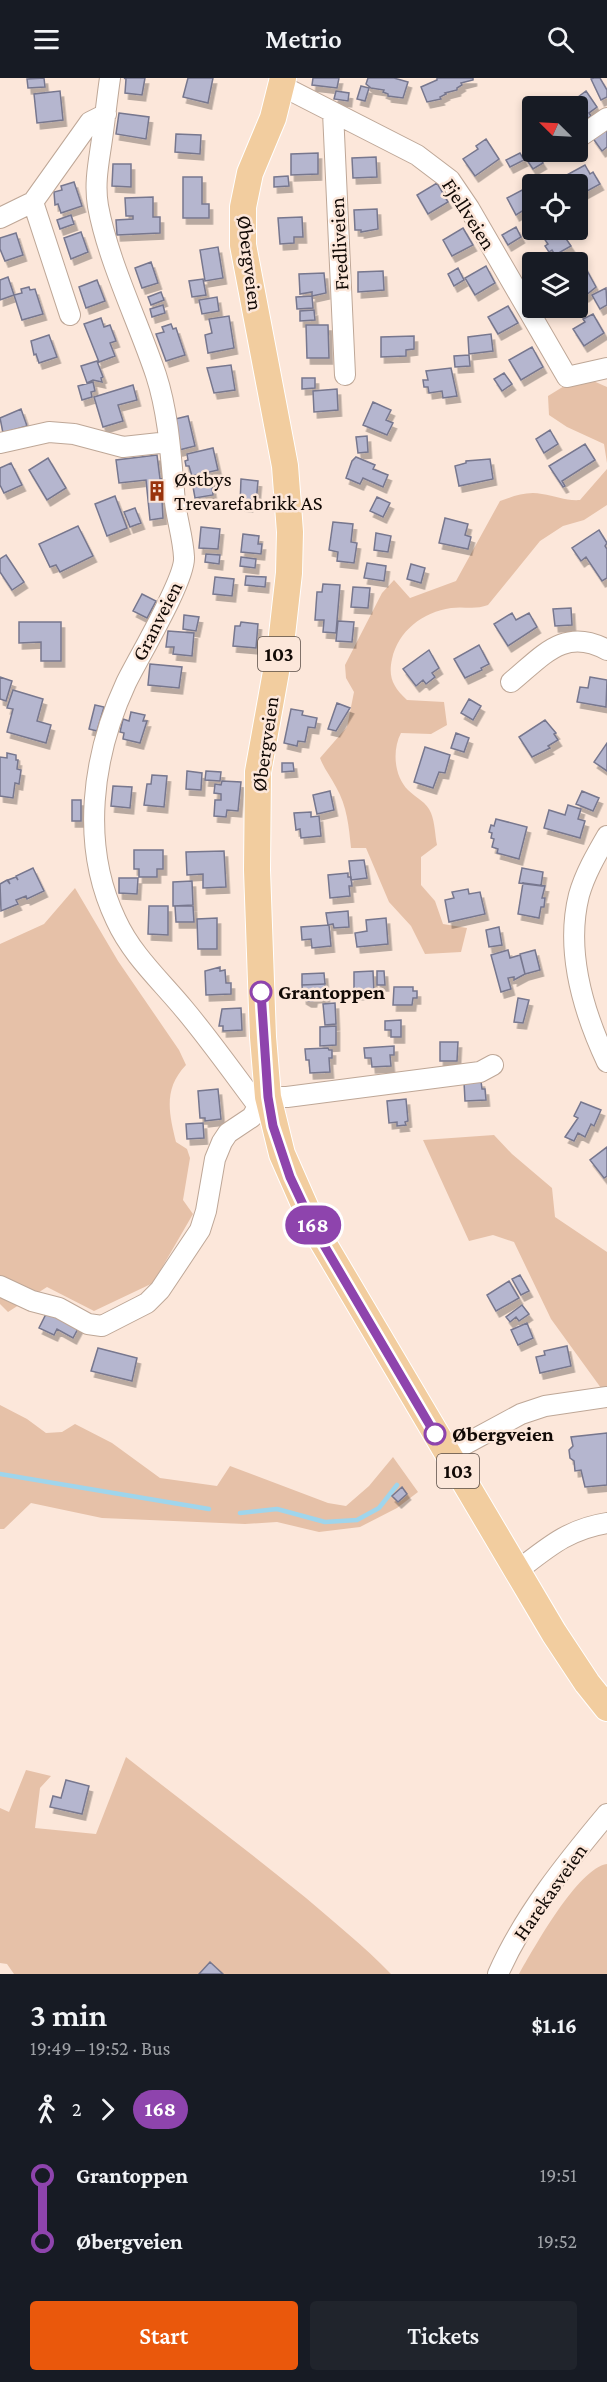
<!DOCTYPE html>
<meta charset="utf-8">
<style>
:root{--surface:#171b24;--page:#20242c;--text:#f1f3f6;--muted:#9ea1a6;--accent:#ea580c}
body{margin:0;font-family:"Crimson Pro",serif;background:var(--page);color:var(--text);height:100vh;display:flex;flex-direction:column;font-size:22px;white-space:nowrap}
*{box-sizing:border-box;margin:0}
p{font-size:20px;color:var(--muted)}
.icon{flex:none;width:33px;height:33px;fill:none;stroke:currentColor;stroke-width:2;stroke-linecap:round;stroke-linejoin:round}
.map{position:relative;height:1896px;overflow:hidden}
.panel{display:flex;flex-direction:column;background:var(--surface);flex:1}
.panel>*{flex:none}
.badge{padding:0 12px;border-radius:20px;font-size:21px;line-height:39px}
.needle{width:39px;rotate:294deg}
.tools{position:absolute;left:522px;top:18px;display:grid;gap:12px}
.tools a{display:grid;place-items:center;width:66px;height:66px;border-radius:6px;background:var(--surface);box-shadow:0 3px 9px #0003;font-size:30px}
.map>.badge{position:absolute;translate:-50% -50%;box-shadow:0 0 0 3px #fff}
.legs{display:flex;align-items:center;gap:9px;height:66px;padding:0 30px;font-size:20px}
.legs p{margin-inline-start:auto}
.summary{display:flex;align-items:center;justify-content:space-between;height:102px;padding:0 30px}
h1{font-size:33px;font-weight:600;line-height:45px}
.primary-button{display:flex;gap:12px;margin-top:auto;padding:12px 30px}
.primary-button a{flex:1;height:69px;border-radius:6px;background:var(--accent);color:#fff;font-size:24px;font-weight:600;line-height:69px;text-align:center}
.primary-button a+a{background:var(--page);color:var(--text)}
ul{padding:0 30px;list-style:none}
li{display:flex;align-items:center;gap:21px;height:66px;font-size:22px}
li i{display:grid;place-items:center;width:9px;height:100%;margin:0 8px;background:currentColor}
li i::after{content:'';width:15px;height:15px;margin:-8px;border:4px solid;border-radius:50%;background:var(--surface)}
li p{margin-inline-start:auto}
li:first-child i{background:linear-gradient(#0000 50%,currentColor 0)}
li:last-child i{background:linear-gradient(currentColor 50%,#0000 0)}
header{display:flex;justify-content:space-between;align-items:center;height:78px;padding:0 30px;background:var(--surface);font-size:27px;font-weight:600}
.map>svg:first-child{display:block}
.green{fill:#e6c1a8}
.lines{fill:none;stroke-linecap:round;stroke-linejoin:round}
.stream{stroke:#9fd5ec;stroke-width:4.5}
.building{fill:#b5b6cf;stroke:#77778e;stroke-width:1.5;filter:url(#shadow)}
.minor-casing{stroke:#bea797;stroke-width:22}
.major-casing{stroke:#fff;stroke-width:28}
.minor{stroke:#fff;stroke-width:20}
.major{stroke:#f2cd9f;stroke-width:26}
.line-1-casing{stroke:#fff;stroke-width:14}
.line-1{stroke:#8e44ad;stroke-width:9}
.stop-1-dot{fill:#fff;stroke:#8e44ad;stroke-width:3}
.labels{text-anchor:middle;dominant-baseline:central;stroke-width:5;stroke-linejoin:round;paint-order:stroke}
.shield{fill:#fce7da;stroke:#584c45;stroke-width:1.5}
.shield-label{font-size:20px;font-weight:bold;fill:#110905}
.street-label{font-size:21px;fill:#110905;stroke:#fce7da}
.poi-label{font-size:21px;fill:#110905;stroke:#fce7da;text-anchor:start}
.stop-label{font-size:21px;font-weight:bold;fill:#110905;stroke:#fce7da;text-anchor:start}
</style>
<header><svg class="icon" aria-label="menu" viewBox="0 0 24 24"><path d="M4 6h16M4 12h16M4 18h16"/></svg>Metrio<svg class="icon" aria-label="search" viewBox="0 0 24 24"><circle cx="10" cy="10" r="6"/><path d="M15 15l6 6"/></svg></header>
<div class="map">
<svg width="607" height="1896" viewBox="0 0 607 1896">
<defs>
<filter id="shadow"><feDropShadow dx="3.5" dy="6" stdDeviation="0" flood-color="#0004"/></filter>
</defs>
<rect width="100%" height="100%" fill="#fce7da"/>
<path class="green" d="M574,302H591L607,309V385L604,366L567,349L549,337L548,318Z
M607,391V427L584,442L563,448L540,463L488,527C475,532 464,528 451,530C423,534 398,553 392,581C388,599 393,609 407,622L444,624L447,647L431,656L401,655C392,672 394,698 408,712C416,720 427,724 431,735C435,745 435,757 437,767L421,779V807L435,823L443,846L467,850L461,874L425,876L411,848L389,824L366,770H351C349,749 347,728 336,709C331,699 324,691 320,680L347,649L354,614L346,600L345,587L382,515L394,502L410,520L456,503L500,423C514,418 527,413 542,416C556,418 566,423 580,422Z
M75,810L118,883L179,972L186,987C163,1011 169,1035 176,1064L187,1071L190,1080L183,1122L193,1136L153,1205L94,1233L47,1209L8,1234L0,1226V866L44,846Z
M494,1057L512,1076L552,1110L555,1139L607,1174V1309L601,1310L551,1241L514,1164L493,1157L469,1163L423,1062Z
M0,1327L27,1341L46,1355L62,1354L75,1346L112,1365L160,1400L217,1408L230,1388L328,1425L346,1428L369,1408L393,1379L418,1414L397,1430L360,1449L319,1454L277,1444L245,1446L102,1440L31,1425L4,1451H0Z
M126,1679C186,1726 247,1772 306,1820C335,1845 364,1868 391,1896H14L7,1886L0,1885V1730L9,1734L26,1692L51,1698L40,1710L35,1750L96,1756Z
M607,1786V1896H519C534,1870 578,1790 607,1786Z"/>
<g class="lines">
<path class="stream" d="M0,1396L209,1431
M240,1435L277,1431L325,1444L357,1442L379,1430L397,1407"/>
</g>
<path class="building" d="M44,0L45,9L28,10L27,1Z
M124,0H145L142,17L125,15L126,1Z
M188,0H213L208,25L183,19Z
M313,0H339L337,10L312,7Z
M368,0H394L408,4L403,20L388,18V16L383,14L384,12L371,10L366,6Z
M437,0H473V2L461,5L462,7L457,10V12L445,15L446,16L440,19L441,21L427,24L421,9L437,2Z
M594,0H600L607,12V19L601,22L591,1Z
M361,8L369,10L365,23L357,21Z
M60,13L63,42L37,45L34,16Z
M336,13L349,15L348,23L334,21Z
M586,13L597,29L589,35L591,38L585,42L583,39L578,41V28H566Z
M119,35L149,39L146,61L116,56Z
M607,52V69L602,73L592,59Z
M176,56L201,57L200,76L175,74Z
M486,61L499,81L475,98L463,81L478,71L476,68Z
M529,73L534,82L539,79L543,85L533,91L523,76Z
M318,75V96L291,97V76Z
M520,75L524,82L510,89L506,82Z
M376,79L377,99L353,100L352,80Z
M113,86H131V109L112,108Z
M585,87L590,96L593,94L600,106L578,118V106H556L554,104Z
M288,98L289,108L274,109V99Z
M183,99H202V126H209V140H183Z
M74,104L82,128L61,135L58,126L55,127L54,114L62,112L61,108Z
M437,105L448,124L428,136L417,117Z
M526,110L532,122V127L516,137L507,120Z
M153,119V139H160V155L117,157L116,142L133,141V138H126L125,120Z
M377,131L378,151L361,154V152H355L354,132Z
M71,137L74,146L60,151L57,142Z
M302,139L303,159H294V165L280,166L278,140Z
M516,149L521,159L508,167L502,157Z
M463,150L473,167L452,178L443,162Z
M554,152H560L571,168L555,177L552,172L549,174L545,168L548,166L543,159Z
M81,154L88,174L71,181L64,160Z
M16,155L23,177L5,183L0,171V160Z
M218,169L223,200L205,203L200,172Z
M151,184L158,205L142,210L135,190Z
M584,187L596,209L585,218L583,216L578,219V191Z
M486,188L495,205L475,217L465,200Z
M458,190L464,202L454,208L448,196Z
M383,193L384,212L358,214V194Z
M324,195L326,215L312,218V214L300,216L299,196Z
M8,199L14,217L0,222V202Z
M203,201L206,217L192,219L189,203Z
M97,202L105,223L86,230L79,209Z
M29,209L30,212L35,211L43,236L22,242L14,217L22,215L21,211Z
M606,210L607,227L600,231L592,217Z
M161,214L164,222L151,227L148,219Z
M312,218L313,230L297,231L296,219Z
M217,219L219,233L202,236L199,222Z
M163,227L165,235L152,239L150,231Z
M508,228L518,245L498,256L488,239Z
M314,232L315,242L300,243V233Z
M593,236L604,255L584,268L573,251L585,244L583,241Z
M229,238L234,270L208,275L205,257L212,255L209,241Z
M101,240L104,249L110,247L116,263L110,265L115,278L99,284L84,246Z
M171,246L173,251L176,250L185,277L166,283L156,256L164,254L162,249Z
M306,247H328L329,280H307Z
M491,256L493,273L469,276L468,259Z
M49,257L57,279L39,285L36,276L34,277L31,263Z
M414,258V271L406,272V278L381,279V259Z
M532,269L543,289L521,302L509,282Z
M469,277L470,288L455,289L454,278Z
M97,283L103,299L101,300L102,304L93,302L87,305L81,288Z
M231,287L235,312L214,315L207,290Z
M451,290L457,318L443,320L442,313L429,315L428,309H424L423,302H428L426,293Z
M504,295L512,306L502,313L494,301Z
M302,300H315V310L302,311Z
M93,304L95,313L91,314L92,319L82,322L78,308Z
M133,307L137,322L118,327L123,343L103,349L94,319Z
M337,311L338,332L314,334L313,313Z
M373,324L391,332L386,342L393,345L387,357L363,347Z
M21,331L27,348L3,355L0,340Z
M188,338L195,368L179,372L171,342Z
M550,352L558,366L544,375L536,361Z
M367,358L368,374L358,375L356,359Z
M585,366L595,382L562,403L565,408L563,409L549,388Z
M213,370L218,392L192,398L189,388H186L185,383L188,382L187,376Z
M157,377L160,401L166,400L168,421L162,422L163,440L150,442L146,402L119,405L116,382Z
M356,379L375,387L373,391L388,397L383,409L363,400L360,406L346,400L352,383Z
M48,380L66,410L47,422L29,392Z
M490,381L493,401L459,408L455,388L466,385V383Z
M11,385L22,407L4,415L0,407V390Z
M211,400L213,417L195,420L192,403Z
M241,401L258,403L256,425L249,424V428L240,427Z
M115,418L127,450L107,458L95,426Z
M377,419L390,425L383,439L370,433Z
M135,430L141,445L130,449L124,434Z
M445,440L468,446L465,457L471,459L468,471L439,465Z
M333,444L353,446L351,464L357,465L354,485L337,483L338,474L329,472Z
M78,448L93,478L60,494L56,487L50,489L39,466Z
M201,449L220,451L218,471L199,470Z
M599,452L607,465L605,468L607,471V500L602,503L586,479L581,483L572,470Z
M376,455L391,458L388,474L374,472Z
M243,456L259,458L258,466H262L261,476L241,474Z
M206,476L220,477L219,486L205,484Z
M6,477L24,504L12,512L0,494V481Z
M241,479L256,481L255,490L240,488Z
M367,485L386,488L384,503L364,500Z
M411,486L425,490L421,505L407,501Z
M246,498L266,499L265,509L245,507Z
M215,499L234,501L232,518L213,516Z
M323,506L340,507L336,555L323,554L324,542H315L317,514H322Z
M353,509L370,510L368,530L351,529Z
M142,516L156,523L147,540L133,533Z
M571,530L572,547L555,548L553,531Z
M512,535L516,542L529,535L537,549L508,568L494,546Z
M184,537L199,539L196,553L183,551Z
M338,543L354,544L352,564L336,563Z
M19,544H61V583H41V564L19,565Z
M241,544L258,546L256,570L233,568L235,548H240Z
M168,553L194,555L192,578L173,576L174,569H166Z
M479,567L489,586L481,590L482,592L465,600L454,581Z
M429,572L439,590L432,595L435,599L426,606L423,602L416,608L403,591Z
M150,586L182,589L179,610L148,607Z
M0,599L12,603L6,623L0,621Z
M590,599L607,602L606,629L577,624L580,609L588,610Z
M13,612L43,621L37,643L51,647L46,665L7,654L13,631L7,630Z
M469,621L481,628L473,642L461,635Z
M337,625L350,630L336,653L328,651Z
M95,627L104,629L97,653L89,651Z
M291,631L303,633L302,637L317,640L315,650L308,649L305,664L298,663L297,668L284,665Z
M131,634L145,637L143,643H147L140,665L123,661L124,655L120,654L123,641L129,643Z
M545,642L556,655L554,656L558,662L548,668L550,670L532,679L519,659Z
M456,655L469,660L464,674L451,670Z
M607,665V693L594,684Z
M425,669L450,677L445,695L439,694L433,710L414,704Z
M7,675L16,677V682H18L17,691L21,692L19,706L15,705L13,720L0,718V679L7,680Z
M282,685H293L294,693L282,694Z
M187,693L202,695L201,712L186,711Z
M206,693L221,694L220,703L205,702Z
M152,697L167,698L164,729L144,727L147,706H151Z
M222,703L241,704L238,733L227,732L226,739L214,738L215,722H221V716L214,715L215,706L221,707Z
M113,708L132,709L130,730L111,728Z
M330,713L334,732L317,736L313,717Z
M582,713L599,720L593,733L576,726Z
M72,722H81V743H72Z
M568,727L581,731L578,741L585,743L580,760L544,750L549,732L565,737Z
M311,734V739L319,738L321,758L301,760L300,751L296,752L294,735Z
M496,741L527,749L519,781L497,775L498,771L492,769L494,761L491,760L492,755L489,754L491,747L494,748Z
M134,772H163V791H157V799H139V791H134Z
M224,773L226,809L203,810V796L187,797L186,774Z
M364,782L367,800L351,802L349,783Z
M33,790L44,813L27,821L26,818L16,822L18,826L1,833L0,806L7,802L10,806L8,802L16,799L18,802L16,798Z
M522,790L543,794L541,808L519,805Z
M348,795V799H351L352,808H349L350,818L330,820L328,797Z
M119,800H138L137,816L119,815Z
M192,803L193,827L173,828V804Z
M523,805L545,808L542,820H545L544,829H541L539,840L518,836Z
M468,811L469,816L480,814L485,836L449,844L445,822L454,820L452,814Z
M149,828H168V857L148,856Z
M175,828H193L194,844H176Z
M348,833L349,849L334,850L333,846L328,847L326,835Z
M217,840V871H198L197,841Z
M386,840L388,866L357,869L355,855L367,853L366,842Z
M329,847L331,868L312,870L311,861L302,862L301,849Z
M499,849L502,867L489,869L486,852Z
M508,872L510,880L520,877L525,896L514,902V899L508,900L511,911L501,914L491,877Z
M535,872L540,892L525,896L520,876Z
M220,889V893L225,892L226,905H231V916L206,917L205,893Z
M373,893L374,915L354,916V894Z
M377,893H384L385,907H377Z
M324,895L325,906L302,907V896Z
M325,906L326,918L314,919L313,923H308L303,920L302,907Z
M394,909H413V913H417V920H413L412,927H393Z
M518,920L529,922L523,945L514,944Z
M335,925L336,946L325,947L323,926Z
M241,930L242,952L223,953V948H219L222,931Z
M401,942V959H391V952H385V943Z
M336,948V967L320,968V949Z
M440,964H458L457,983H440Z
M394,968V977H390L391,988L372,989L371,980H365L364,970Z
M328,970L329,972H332V980H329L330,994L310,995L309,982H306L305,971Z
M481,1003L482,1011H485L486,1022L465,1023L464,1004Z
M218,1011L221,1041L205,1043V1040H200L198,1013Z
M406,1021L408,1043L405,1044L406,1047L397,1048V1044L389,1045L387,1023Z
M581,1024L601,1032L594,1048L591,1046L585,1059L578,1055L574,1063L565,1059L578,1040L574,1038Z
M203,1045L204,1060L187,1061L186,1046Z
M607,1069V1098L604,1100L590,1082Z
M520,1197L529,1213L521,1217L512,1201Z
M509,1203L519,1220L496,1233L487,1217Z
M522,1227L529,1236L519,1243L516,1239L510,1244L506,1239Z
M49,1230L81,1245L73,1260L57,1251L54,1257L39,1250Z
M527,1245L533,1260L518,1267L511,1252Z
M567,1268L571,1288L540,1295L536,1279L545,1277L544,1273Z
M98,1270L137,1280L132,1303L91,1293Z
M607,1355V1407L585,1409L581,1392L575,1393L574,1383L570,1380L569,1372L573,1368L571,1359Z
M402,1409L407,1416L398,1424L392,1418Z
M66,1702L89,1708L82,1736L50,1729L53,1718L61,1720Z
M210,1884L223,1896H199Z"/>
<g class="lines">
<g class="minor-casing">
<path id="minor" d="M110,0C107,20 105,41 102,61C99,83 94,105 98,128C108,183 138,243 156,297C169,337 171,381 175,424C177,442 183,460 184,479C186,501 138,580 126,605C92,678 80,767 116,842C132,877 160,902 184,931C210,962 234,996 258,1028L270,1034
M282,8L417,77L450,102L469,130L567,299L607,290
M333,34L345,297
M578,60L607,40
M33,124L70,237
M0,140L33,124L90,44L106,36
M0,365L49,354L74,356L123,369L169,364
M511,604C542,579 564,548 607,572
M607,758C596,777 585,796 579,817C565,873 583,933 607,984
M268,1019H287L480,994L493,987
M0,1208L32,1223L59,1230L88,1246L102,1248L147,1225L160,1212L200,1152L206,1133L215,1081L222,1064L228,1055L252,1039L258,1028
M447,1376L521,1336L545,1328L607,1319
M517,1493C547,1470 568,1451 607,1445
M498,1896C524,1837 566,1785 607,1736"/>
</g>
<g class="major-casing">
<path id="major" d="M283,0L273,40L250,95L243,129V167L285,388L290,454L289,495L281,566L258,694L257,792L263,959L268,1019L282,1076L315,1151L554,1555L587,1605L607,1630"/>
</g>
<use href="#minor" class="minor"/>
<use href="#major" class="major"/>
</g>
<g class="lines">
<g class="line-1-casing">
<path id="line-1" d="M261,914L268,1019L273,1048L290,1099L315,1152L435,1356"/>
</g>
<use href="#line-1" class="line-1"/>
</g>
<defs>
<g id="building-bare" transform="scale(1.62)"><path d="M-4-6H4V6H1V3H-1V6H-4ZM-2.5-4.3h1.7v1.8h-1.7ZM.8-4.3h1.7v1.8H.8ZM-2.5-1h1.7V.8h-1.7ZM.8-1h1.7V.8H.8Z" fill="#99330b" stroke="#fce7da" stroke-width="2.5" paint-order="stroke"/></g>
</defs>
<g fill-rule="evenodd">
<use href="#building-bare" x="157" y="413"/>
</g>
<g class="stop-1-dot">
<circle cx="261" cy="914" r="10"/>
<circle cx="435" cy="1356" r="10"/>
</g>
<g class="labels">
<g class="shield">
<rect x="258" y="559" width="42" height="34" rx="4.5"/>
<rect x="437" y="1376" width="42" height="34" rx="4.5"/>
</g>
<g class="shield-label">
<text x="279" y="576">103</text>
<text x="458" y="1393">103</text>
</g>
<g class="street-label">
<text transform="translate(469 136) rotate(57)">Fjellveien</text>
<text transform="translate(339 166) rotate(-93)">Fredliveien</text>
<text transform="translate(250 185) rotate(83)">Øbergveien</text>
<text transform="translate(157 543) rotate(-63)">Granveien</text>
<text transform="translate(265 666) rotate(-82)">Øbergveien</text>
<text transform="translate(550 1814) rotate(-55)">Harekasveien</text>
</g>
<g class="poi-label">
<text x="174" y="401">Østbys<tspan x="174" dy="24">Trevarefabrikk AS</tspan></text>
</g>
<g class="stop-label">
<text x="278" y="914">Grantoppen</text>
<text x="452" y="1356">Øbergveien</text>
</g>
</g>
</svg>
<div class="tools">
<a><svg class="needle" viewBox="-14 -14 28 28"><path d="M0-13l5 13h-10z" fill="#e53935"/><path d="M0 13l5-13h-10z" fill="#9ea1a6"/></svg></a>
<a><svg class="icon" aria-label="locate" viewBox="0 0 24 24"><circle cx="12" cy="12" r="6"/><path d="M12 2v4M12 18v4M2 12h4M18 12h4"/></svg></a>
<a><svg class="icon" aria-label="layers" viewBox="0 0 24 24"><path d="M12 4l9 5-9 5-9-5zM3 14l9 5 9-5"/></svg></a>
</div>
<b class="badge" style="left:313px;top:1147px;background:#8e44ad;color:#fff">168</b>
</div>
<section class="panel">
<div class="summary"><div><h1>3 min</h1><p>19:49 – 19:52 · Bus</p></div><b>$1.16</b></div>
<div class="legs"><svg class="icon" aria-label="walk" viewBox="0 0 24 24"><circle cx="13" cy="4" r="2"/><path d="M13 8l-2 6 4 7M11 14l-3 7M7 12l3-4h3l4 4"/></svg>2<svg class="icon" aria-label="forward" viewBox="0 0 24 24"><path d="M9 5l7 7-7 7"/></svg><b class="badge" style="background:#8e44ad;color:#fff">168</b></div>
<ul>
<li><i style="color:#8e44ad"></i><b>Grantoppen</b><p>19:51</p></li>
<li><i style="color:#8e44ad"></i><b>Øbergveien</b><p>19:52</p></li>
</ul>
<div class="primary-button"><a>Start</a><a>Tickets</a></div>
</section>
